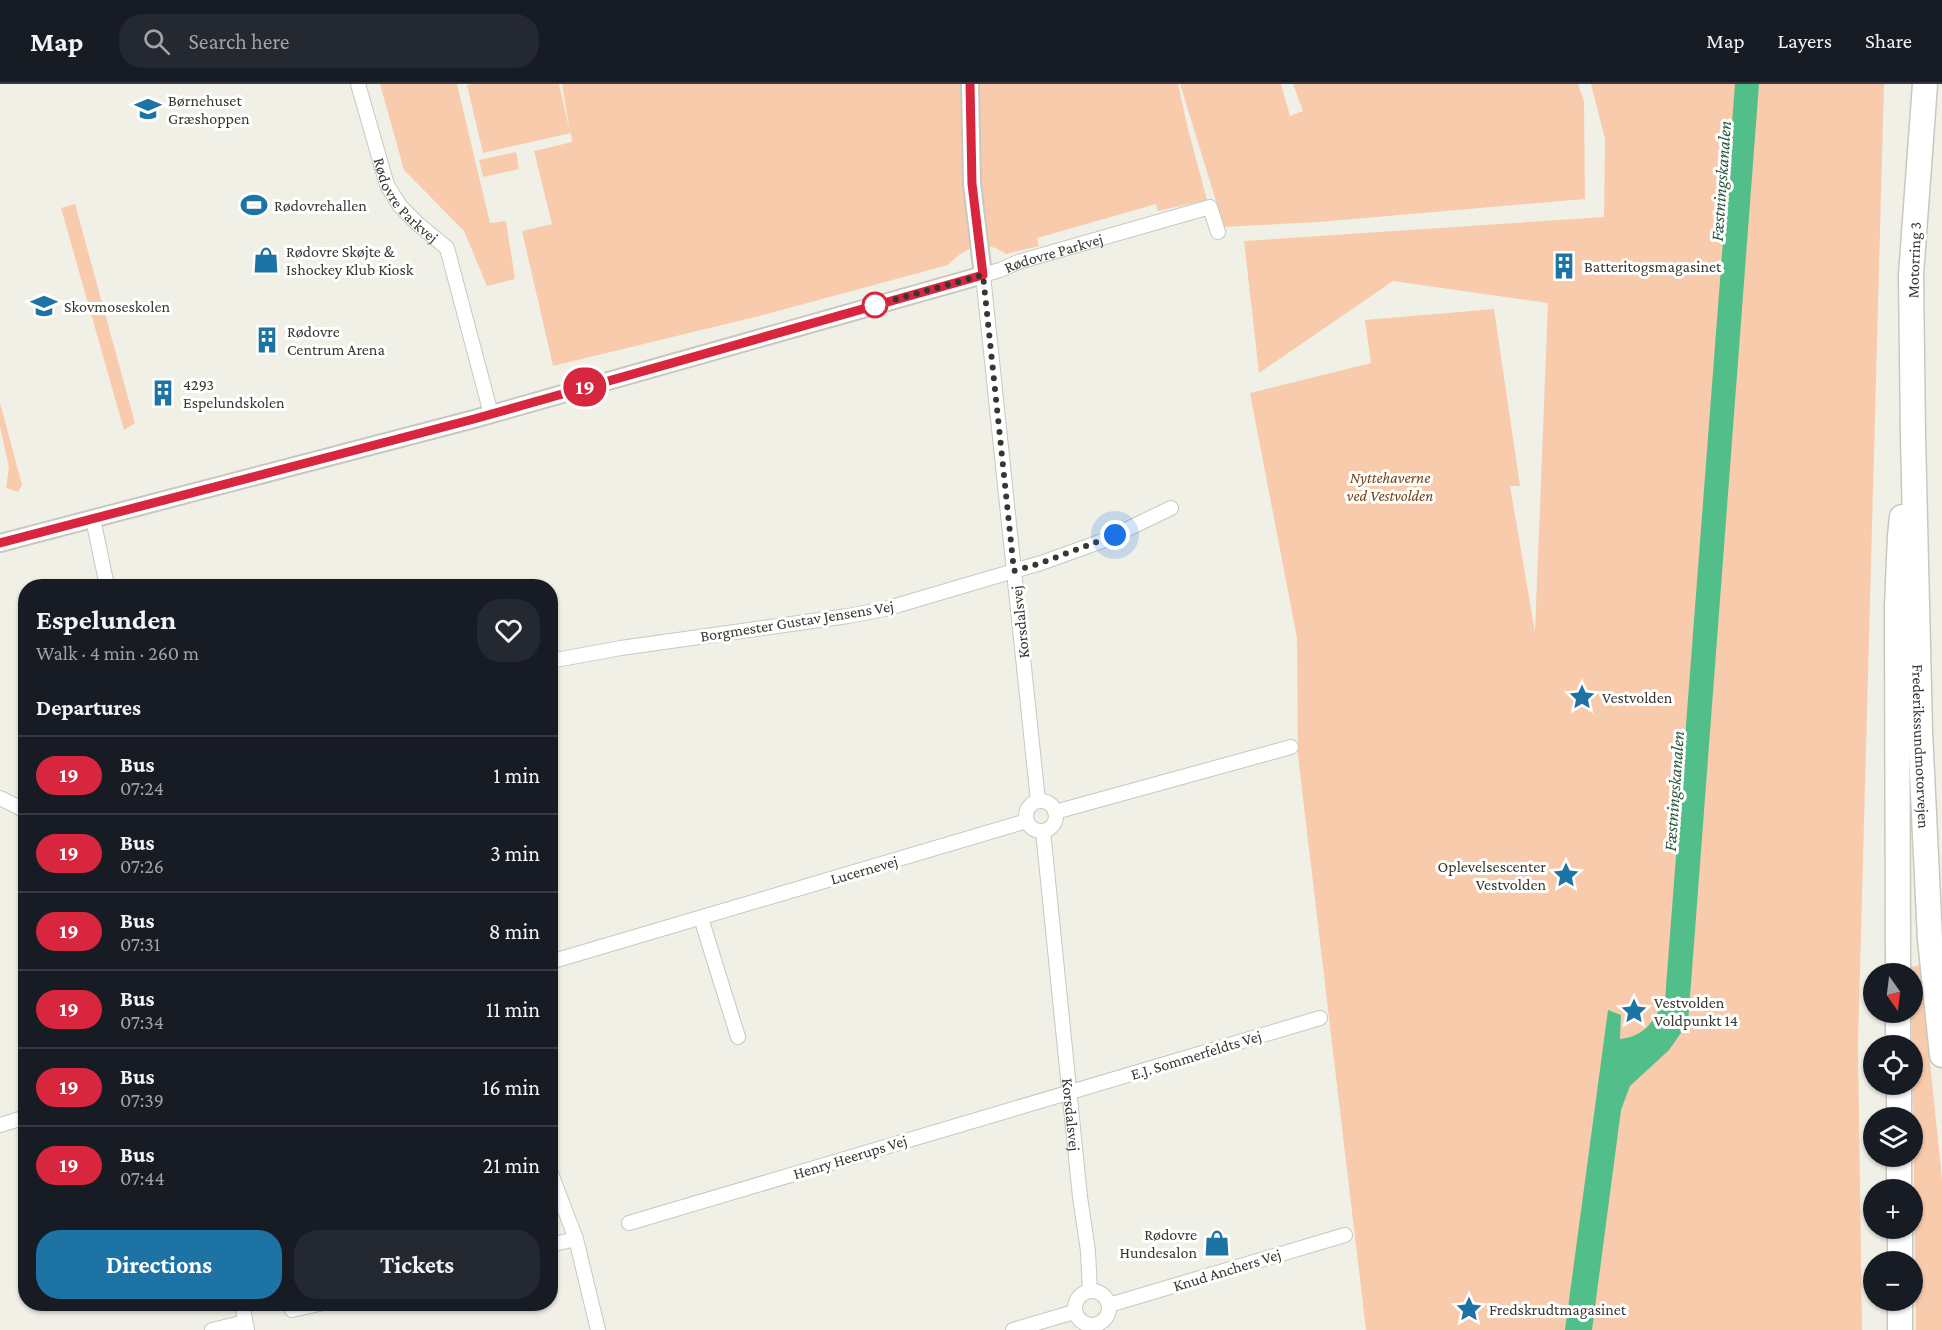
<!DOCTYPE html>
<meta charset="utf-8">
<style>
:root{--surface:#171b24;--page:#242831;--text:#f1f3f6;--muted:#9ea1a6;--line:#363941;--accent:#1d74a4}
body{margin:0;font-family:"Crimson Pro",serif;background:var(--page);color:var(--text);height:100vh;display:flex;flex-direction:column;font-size:22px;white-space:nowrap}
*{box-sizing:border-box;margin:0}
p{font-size:20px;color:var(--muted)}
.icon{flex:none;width:33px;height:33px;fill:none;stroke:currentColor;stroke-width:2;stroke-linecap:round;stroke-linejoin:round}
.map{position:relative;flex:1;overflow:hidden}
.panel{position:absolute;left:18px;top:495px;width:540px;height:732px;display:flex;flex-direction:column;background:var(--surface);border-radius:24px;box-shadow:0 2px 4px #0004}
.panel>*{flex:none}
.badge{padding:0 12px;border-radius:20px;font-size:21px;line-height:39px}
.needle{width:39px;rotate:166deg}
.buttons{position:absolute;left:1863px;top:879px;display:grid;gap:12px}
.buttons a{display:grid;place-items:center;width:60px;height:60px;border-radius:50%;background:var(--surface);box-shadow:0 2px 4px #0004;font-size:30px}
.you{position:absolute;width:30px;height:30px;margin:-15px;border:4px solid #fff;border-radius:50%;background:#1a73e8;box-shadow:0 0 0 9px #1a73e833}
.map>.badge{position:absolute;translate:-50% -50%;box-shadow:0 0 0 3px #fff}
h2{padding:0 18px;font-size:22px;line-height:54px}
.round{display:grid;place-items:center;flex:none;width:63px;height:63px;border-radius:24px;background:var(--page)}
.headline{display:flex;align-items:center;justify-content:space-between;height:102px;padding:0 18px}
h1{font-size:28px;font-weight:700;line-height:45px}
.primary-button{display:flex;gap:12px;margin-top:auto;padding:12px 18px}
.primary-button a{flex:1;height:69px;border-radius:24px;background:var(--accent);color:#fff;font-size:24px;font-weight:700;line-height:69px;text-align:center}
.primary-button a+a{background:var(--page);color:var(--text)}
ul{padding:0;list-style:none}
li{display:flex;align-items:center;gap:18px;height:78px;padding:0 18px;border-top:2px solid var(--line)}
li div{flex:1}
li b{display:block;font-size:22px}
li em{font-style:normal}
li .badge{min-width:66px;font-weight:700;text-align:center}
header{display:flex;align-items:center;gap:36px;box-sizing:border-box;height:84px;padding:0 30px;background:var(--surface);border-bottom:2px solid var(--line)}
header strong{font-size:28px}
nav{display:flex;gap:33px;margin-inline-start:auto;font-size:21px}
.search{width:420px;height:54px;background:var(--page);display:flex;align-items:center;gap:15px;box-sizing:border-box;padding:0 21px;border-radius:24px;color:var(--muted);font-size:22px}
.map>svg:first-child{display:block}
.green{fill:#f9cbad}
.water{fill:#52bf8a}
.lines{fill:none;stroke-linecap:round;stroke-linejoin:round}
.minor-casing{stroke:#c8c8bf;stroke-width:16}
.tertiary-casing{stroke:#c8c8bf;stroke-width:20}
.motorway-casing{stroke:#c8c8bf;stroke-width:27}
.minor{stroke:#fff;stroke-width:14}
.tertiary{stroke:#fff;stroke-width:16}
.motorway{stroke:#fff;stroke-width:24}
.line-casing{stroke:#fff;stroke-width:14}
.line{stroke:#d7263d;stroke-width:9}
.walk{stroke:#363632;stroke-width:6;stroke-dasharray:0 10.8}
.stop-dot{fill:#fff;stroke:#d7263d;stroke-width:3}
.labels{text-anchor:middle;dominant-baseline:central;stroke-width:6;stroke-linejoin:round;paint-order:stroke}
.poi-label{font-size:16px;fill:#363632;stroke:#fffffe;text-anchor:start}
.street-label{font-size:16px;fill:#363632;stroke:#fffffe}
.park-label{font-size:16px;font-style:italic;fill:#774014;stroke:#fffffe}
.water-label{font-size:18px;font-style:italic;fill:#27543d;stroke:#fffffe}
</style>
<header>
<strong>Map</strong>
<div class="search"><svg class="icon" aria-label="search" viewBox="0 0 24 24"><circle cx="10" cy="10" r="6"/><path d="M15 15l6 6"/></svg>Search here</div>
<nav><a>Map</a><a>Layers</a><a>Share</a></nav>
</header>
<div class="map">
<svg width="1942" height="1246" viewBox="0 0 1942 1246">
<rect width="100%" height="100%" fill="#f0f0e7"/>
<path class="green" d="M380,0H457L490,139L506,137L515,195L487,202L464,147L404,86Z
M472,0H559L570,48L562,0H1178L1188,45L1207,116L1158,127L1156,120L1037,154L1039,162L1006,170C985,154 964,164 948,181L759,232L553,282L522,147L552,140L534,67L572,58L571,49L483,69L467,1Z
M1180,0H1281L1290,32L1303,27L1293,0H1578L1584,17L1585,115L1319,138L1224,143Z
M1591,0H1884L1858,960L1862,1246H1366L1298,672L1297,554L1250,309L1371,279L1365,236L1494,225L1520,402H1510L1535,548L1548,219L1393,197L1259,289L1244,157L1604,133L1605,55Z
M516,68L519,85L483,93L479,76Z
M75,120L135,339L124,346L61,124Z
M0,319L22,401L18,408L6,404L9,384L0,342Z
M1920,881L1942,1095V1246H1916L1911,883Z"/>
<path class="water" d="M1735,0H1759L1688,939L1669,966L1630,1002L1621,1026L1592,1246H1565L1608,926L1621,931L1620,955C1646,952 1653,937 1665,916Z"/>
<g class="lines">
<g class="minor-casing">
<g id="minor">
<path id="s1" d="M358,0L387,101L400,122L418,140L447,164L491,330"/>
<path d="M93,435L107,502"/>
<path d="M550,577L621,564L848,532L885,525L1041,479L1105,456L1171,424"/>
<path d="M0,714L26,727"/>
<path id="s2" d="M1038,717L983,191L1000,186L1018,178L1210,123L1218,148"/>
<circle cx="1041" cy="732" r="15"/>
<path d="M1055,728L1291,663"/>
<path id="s3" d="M1043,747L1080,1113L1088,1167L1090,1207"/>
<path d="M701,834L738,953"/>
<path d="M550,878L1027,737"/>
<path d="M0,1041L26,1033"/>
<path d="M550,1087L576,1155L598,1246"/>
<path d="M629,1139L1320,934"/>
<path d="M550,1161L576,1155"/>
<circle cx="1092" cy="1224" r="17"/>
<path d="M242,1220L247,1246"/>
<path d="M1109,1221L1345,1151"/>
<path d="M292,1226L319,1220"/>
<path d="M212,1246L245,1238"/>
<path d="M1013,1246L1074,1228"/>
</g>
</g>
<g class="tertiary-casing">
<path id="tertiary" d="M0,459L474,335L983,191L972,100L970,0"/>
</g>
<g class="motorway-casing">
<g id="motorway">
<path id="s4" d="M1925,0L1911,191L1913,353L1920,647L1930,855L1942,971"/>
<path d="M1898,890L1897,523L1900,452L1902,433"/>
<path d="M1898,928V962"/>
<path d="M1899,1000V1034"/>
<path d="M1899,1072V1106"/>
<path d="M1900,1144V1178"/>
<path d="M1900,1216V1246"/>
</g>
</g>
<use href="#minor" class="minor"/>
<use href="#tertiary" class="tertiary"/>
<use href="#motorway" class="motorway"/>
</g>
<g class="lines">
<g class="line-casing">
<path id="line" d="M0,459L474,335L983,191L972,100L970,0"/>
</g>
<use href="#line" class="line"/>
<path class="walk" d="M875,221L983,191L1014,487L1041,479L1115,451"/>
</g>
<defs>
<g id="school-bare" transform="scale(2.07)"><path d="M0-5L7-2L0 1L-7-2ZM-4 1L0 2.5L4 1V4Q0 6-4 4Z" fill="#1d74a4" stroke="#fffffe" stroke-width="2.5" paint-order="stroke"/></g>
<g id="stadium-bare" transform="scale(2.07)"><path d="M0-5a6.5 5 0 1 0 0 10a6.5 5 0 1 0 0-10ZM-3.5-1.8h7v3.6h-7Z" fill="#1d74a4" stroke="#fffffe" stroke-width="2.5" paint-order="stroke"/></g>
<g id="shop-bare" transform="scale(2.07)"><path d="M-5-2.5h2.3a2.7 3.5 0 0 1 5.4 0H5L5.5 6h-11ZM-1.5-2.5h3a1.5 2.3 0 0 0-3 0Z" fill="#1d74a4" stroke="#fffffe" stroke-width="2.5" paint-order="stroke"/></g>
<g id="building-bare" transform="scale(2.07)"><path d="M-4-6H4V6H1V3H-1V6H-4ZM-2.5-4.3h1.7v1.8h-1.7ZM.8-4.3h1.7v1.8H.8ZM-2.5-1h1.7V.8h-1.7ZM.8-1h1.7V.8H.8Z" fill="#1d74a4" stroke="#fffffe" stroke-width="2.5" paint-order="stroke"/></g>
<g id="sight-bare" transform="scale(2.07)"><path d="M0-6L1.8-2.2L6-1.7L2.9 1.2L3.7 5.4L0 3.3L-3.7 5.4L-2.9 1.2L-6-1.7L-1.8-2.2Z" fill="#1d74a4" stroke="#fffffe" stroke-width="2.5" paint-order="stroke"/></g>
</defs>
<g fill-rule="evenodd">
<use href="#school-bare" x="148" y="25"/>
<use href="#stadium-bare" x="254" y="121"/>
<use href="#shop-bare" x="266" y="176"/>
<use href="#building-bare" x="1564" y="182"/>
<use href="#school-bare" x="44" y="222"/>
<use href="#building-bare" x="267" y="256"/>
<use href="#building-bare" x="163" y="309"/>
<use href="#sight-bare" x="1582" y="613"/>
<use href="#sight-bare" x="1566" y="791"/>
<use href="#sight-bare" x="1634" y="927"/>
<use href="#shop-bare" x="1217" y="1159"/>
<use href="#sight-bare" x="1469" y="1225"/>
</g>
<circle class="stop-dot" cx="875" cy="221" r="12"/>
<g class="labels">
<g class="poi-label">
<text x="168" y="16">Børnehuset<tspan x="168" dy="18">Græshoppen</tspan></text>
<text x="274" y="121">Rødovrehallen</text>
<text x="286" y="167">Rødovre Skøjte &amp;<tspan x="286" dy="18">Ishockey Klub Kiosk</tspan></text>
<text x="1584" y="182">Batteritogsmagasinet</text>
<text x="64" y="222">Skovmoseskolen</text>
<text x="287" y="247">Rødovre<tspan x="287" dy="18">Centrum Arena</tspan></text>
<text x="183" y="300">4293<tspan x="183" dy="18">Espelundskolen</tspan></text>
<text x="1602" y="613">Vestvolden</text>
<text x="1546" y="782" text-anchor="end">Oplevelsescenter<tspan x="1546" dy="18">Vestvolden</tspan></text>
<text x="1654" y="918">Vestvolden<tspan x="1654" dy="18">Voldpunkt 14</tspan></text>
<text x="1197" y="1150" text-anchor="end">Rødovre<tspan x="1197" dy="18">Hundesalon</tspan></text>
<text x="1489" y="1225">Fredskrudtmagasinet</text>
</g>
<g class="street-label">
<text stroke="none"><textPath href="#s1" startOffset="128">Rødovre Parkvej</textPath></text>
<text stroke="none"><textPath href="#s2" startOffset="603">Rødovre Parkvej</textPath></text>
<text transform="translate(1914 176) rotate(-88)">Motorring 3</text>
<text transform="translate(797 537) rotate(-9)">Borgmester Gustav Jensens Vej</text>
<text transform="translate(1020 538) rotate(-96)">Korsdalsvej</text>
<text stroke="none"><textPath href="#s4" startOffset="663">Frederikssundmotorvejen</textPath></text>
<text transform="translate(864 786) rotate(-16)">Lucernevej</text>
<text transform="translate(1196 971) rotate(-17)">E.J. Sommerfeldts Vej</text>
<text stroke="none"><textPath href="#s3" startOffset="285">Korsdalsvej</textPath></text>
<text transform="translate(850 1073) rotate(-17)">Henry Heerups Vej</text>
<text transform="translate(1227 1186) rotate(-17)">Knud Anchers Vej</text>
</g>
<g class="park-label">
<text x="1390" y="393">Nyttehaverne<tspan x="1390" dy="18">ved Vestvolden</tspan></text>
</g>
<g class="water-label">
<text transform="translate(1721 97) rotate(-86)">Fæstningskanalen</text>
<text transform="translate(1674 707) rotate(-86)">Fæstningskanalen</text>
</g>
</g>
</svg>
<div class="buttons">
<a><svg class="needle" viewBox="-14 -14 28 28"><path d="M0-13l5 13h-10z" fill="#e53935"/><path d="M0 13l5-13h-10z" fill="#9ea1a6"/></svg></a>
<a><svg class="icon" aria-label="locate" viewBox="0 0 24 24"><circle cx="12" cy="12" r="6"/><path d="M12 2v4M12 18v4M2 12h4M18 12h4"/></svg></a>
<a><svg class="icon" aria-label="layers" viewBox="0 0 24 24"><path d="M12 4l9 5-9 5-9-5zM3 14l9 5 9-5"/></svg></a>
<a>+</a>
<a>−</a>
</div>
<div class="you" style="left:1115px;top:451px"></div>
<b class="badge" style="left:585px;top:303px;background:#d7263d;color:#fff">19</b>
<section class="panel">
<div class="headline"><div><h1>Espelunden</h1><p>Walk · 4 min · 260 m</p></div><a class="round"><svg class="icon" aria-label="heart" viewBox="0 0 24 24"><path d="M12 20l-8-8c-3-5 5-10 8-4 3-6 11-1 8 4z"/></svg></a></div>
<h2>Departures</h2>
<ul>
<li><span class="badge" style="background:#d7263d;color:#fff">19</span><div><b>Bus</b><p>07:24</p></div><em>1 min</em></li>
<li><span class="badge" style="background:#d7263d;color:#fff">19</span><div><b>Bus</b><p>07:26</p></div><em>3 min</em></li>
<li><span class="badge" style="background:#d7263d;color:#fff">19</span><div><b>Bus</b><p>07:31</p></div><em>8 min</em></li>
<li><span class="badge" style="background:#d7263d;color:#fff">19</span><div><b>Bus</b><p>07:34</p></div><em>11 min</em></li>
<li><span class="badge" style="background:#d7263d;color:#fff">19</span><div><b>Bus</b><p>07:39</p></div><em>16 min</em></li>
<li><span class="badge" style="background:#d7263d;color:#fff">19</span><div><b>Bus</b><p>07:44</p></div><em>21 min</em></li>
</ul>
<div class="primary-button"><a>Directions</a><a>Tickets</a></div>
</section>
</div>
